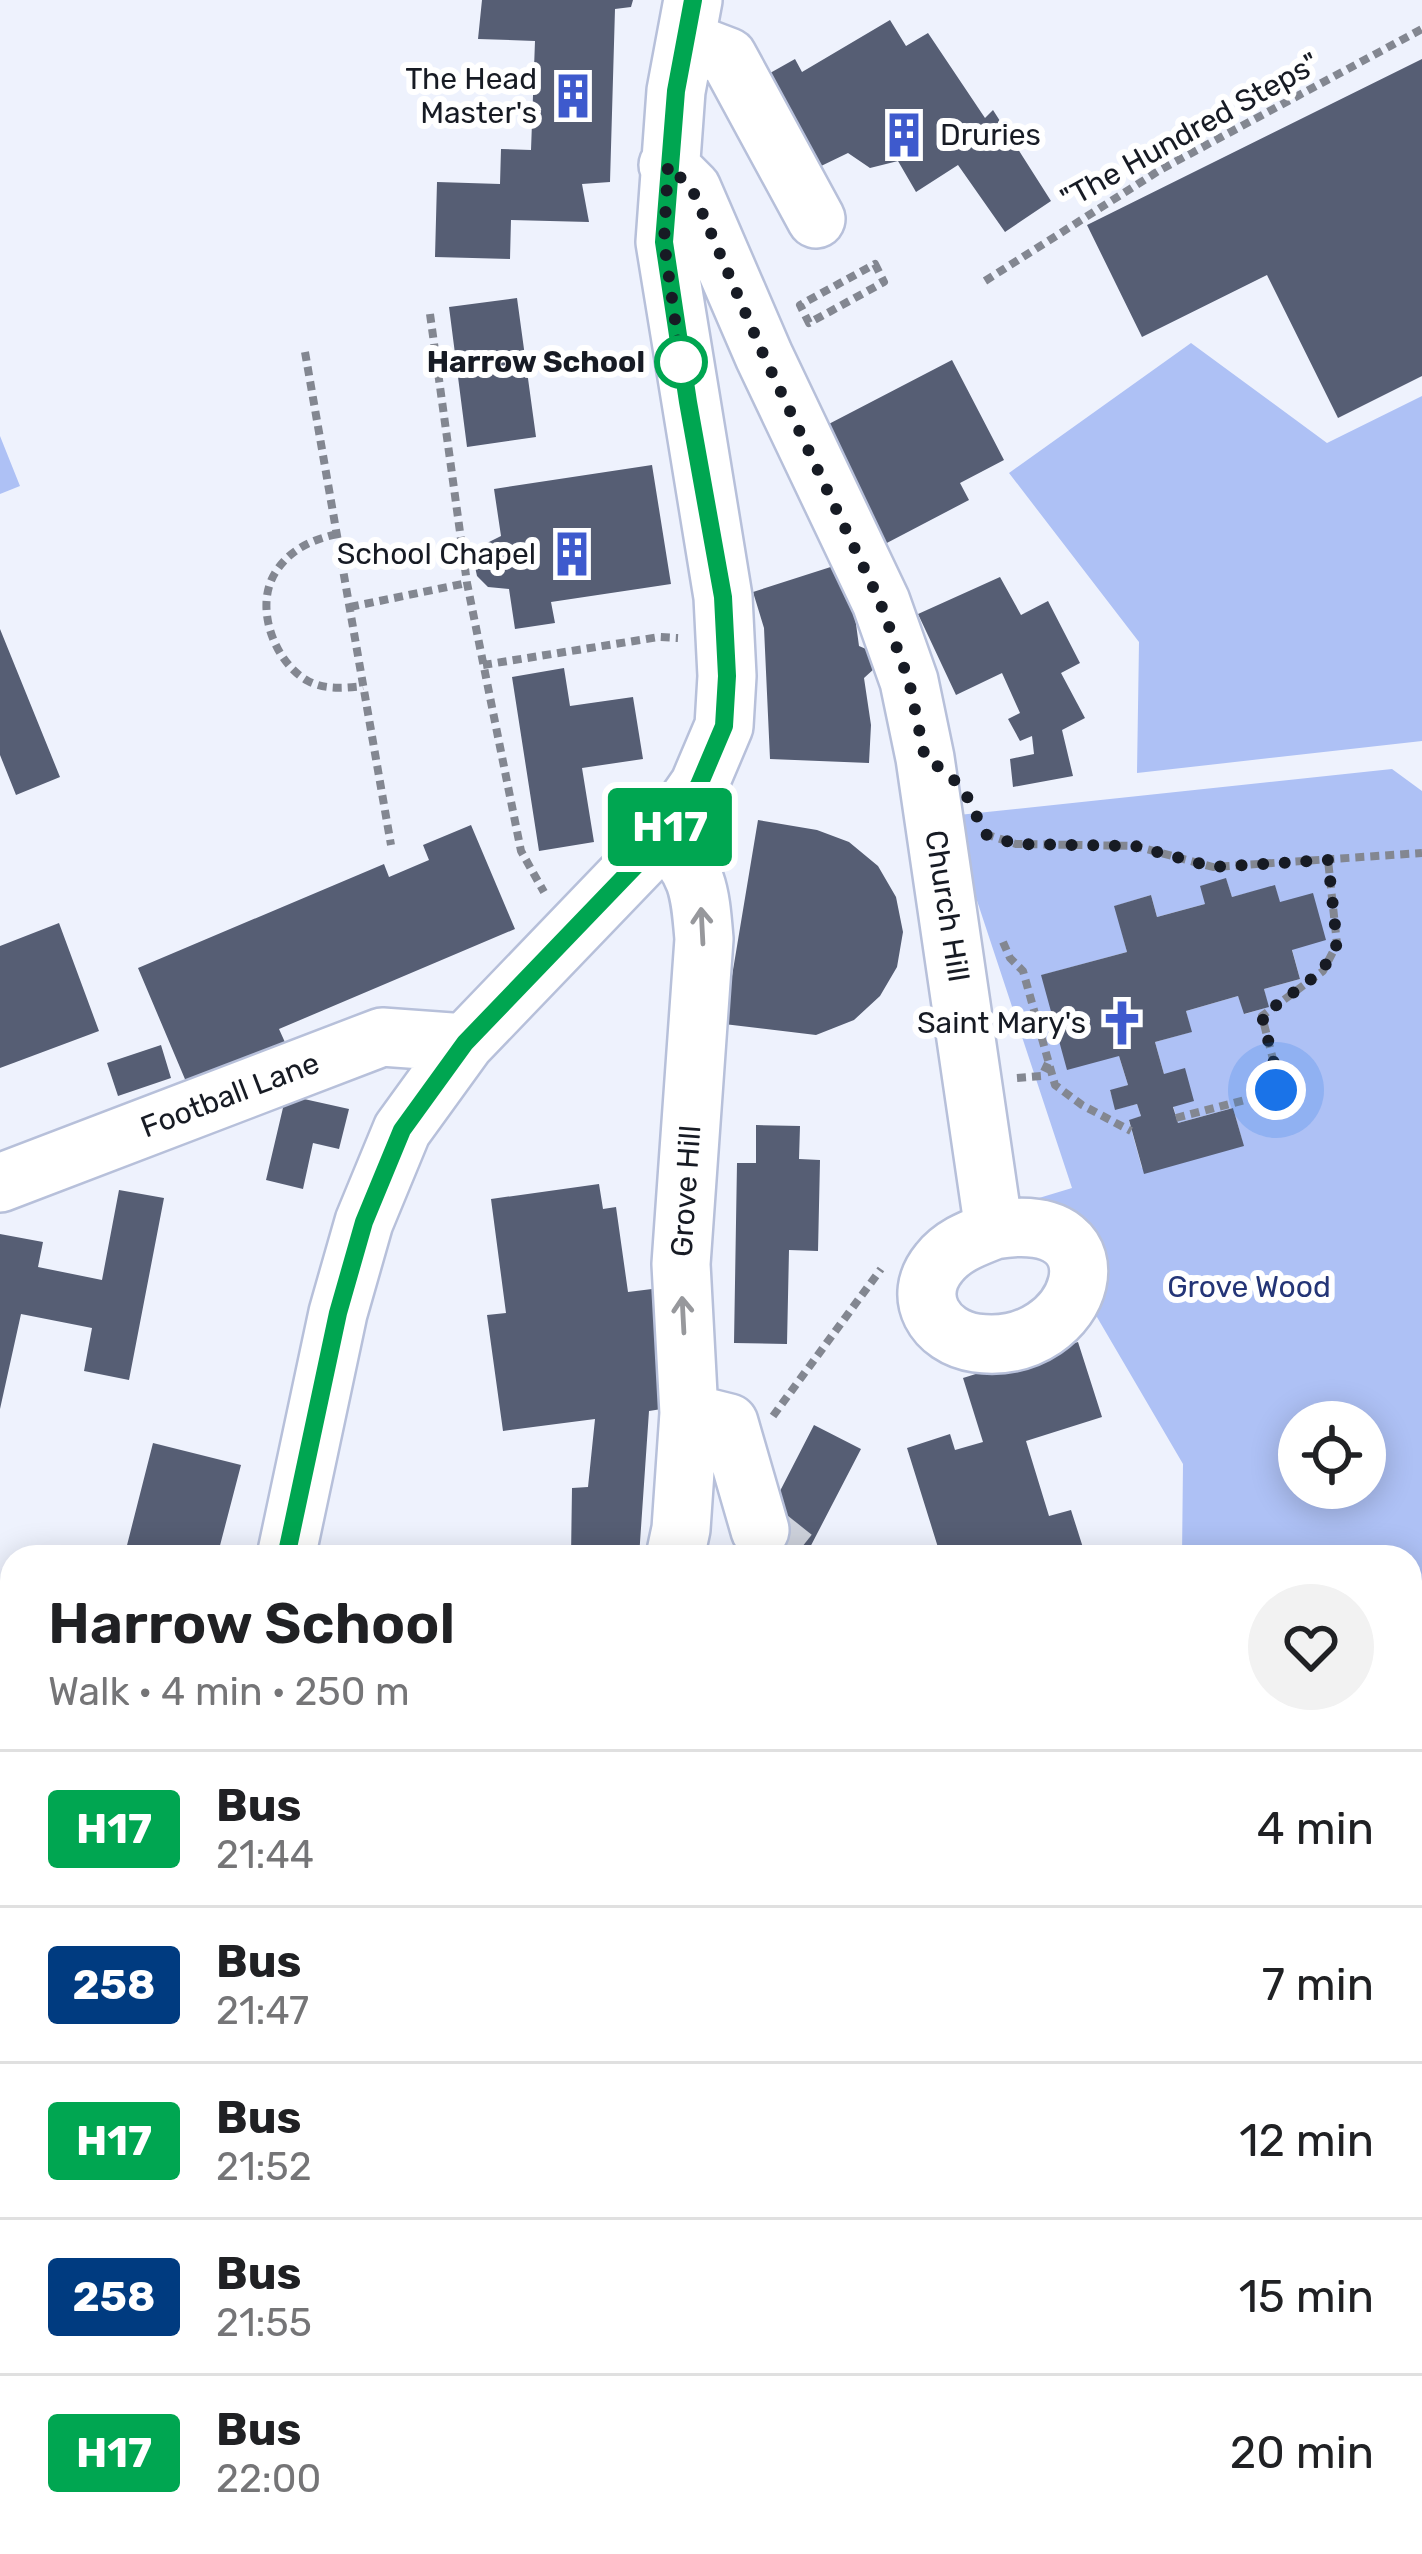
<!DOCTYPE html>
<meta charset="utf-8">
<style>
:root{--surface:#fff;--page:#f2f2f2;--text:#202124;--muted:#757577;--line:#e0e0e0}
body{margin:0;font-family:Rubik,sans-serif;background:var(--page);color:var(--text);height:100vh;display:flex;flex-direction:column;font-size:45px;white-space:nowrap}
*{box-sizing:border-box;margin:0}
p{font-size:39px;color:var(--muted)}
.icon{flex:none;width:66px;height:66px;fill:none;stroke:currentColor;stroke-width:2;stroke-linecap:round;stroke-linejoin:round}
.map{position:relative;flex:1;overflow:hidden}
.panel{position:absolute;left:0px;top:1545px;width:1422px;height:1011px;display:flex;flex-direction:column;background:var(--surface);border-radius:36px 36px 0 0;box-shadow:0 6px 30px #0003}
.panel>*{flex:none}
.badge{padding:0 24px;border-radius:9px;font-size:42px;line-height:78px}
.buttons{position:absolute;left:1278px;top:1401px;display:grid;gap:24px}
.buttons a{display:grid;place-items:center;width:108px;height:108px;border-radius:50%;background:var(--surface);box-shadow:0 6px 30px #0003;font-size:60px}
.you{position:absolute;width:60px;height:60px;margin:-30px;border:9px solid #fff;border-radius:50%;background:#1a73e8;box-shadow:0 0 0 18px #1a73e833}
.map>.badge{position:absolute;translate:-50% -50%;box-shadow:0 0 0 6px #fff}
.round{display:grid;place-items:center;flex:none;width:126px;height:126px;border-radius:63px;background:var(--page)}
.summary{display:flex;align-items:center;justify-content:space-between;height:204px;padding:0 48px}
h1{font-size:57px;font-weight:600;line-height:90px}
ul{padding:0;list-style:none}
li{display:flex;align-items:center;gap:36px;height:156px;padding:0 48px;border-top:3px solid var(--line)}
li div{flex:1}
li b{display:block;font-size:45px}
li em{font-style:normal}
li .badge{min-width:132px;font-weight:700;text-align:center}
.map>svg:first-child{display:block}
.green{fill:#aec1f5;fill-rule:evenodd}
.building{fill:#565e74}
.lines{fill:none;stroke-linecap:round;stroke-linejoin:round}
.minor-tunnel{stroke:#ced2dc;stroke-width:57;stroke-dasharray:57 28;stroke-linecap:butt}
.minor-casing{stroke:#b7c0da;stroke-width:62}
.path{stroke:#838791;stroke-width:8;stroke-dasharray:9 6;stroke-linecap:butt}
.minor{stroke:#fff;stroke-width:57}
.oneway{stroke:#97989c}
.line-casing{stroke:#fff;stroke-width:27}
.line{stroke:#00a651;stroke-width:18}
.walk{stroke:#171b24;stroke-width:12;stroke-dasharray:0 21.6}
.stop-dot{fill:#fff;stroke:#00a651;stroke-width:6}
.labels{text-anchor:middle;dominant-baseline:central;stroke-width:12;stroke-linejoin:round;paint-order:stroke}
.poi-label{font-size:30px;fill:#171b24;stroke:#fff;text-anchor:end}
.street-label{font-size:30px;fill:#171b24;stroke:#fff}
.stop-label{font-size:30px;font-weight:bold;fill:#171b24;stroke:#fff;text-anchor:end}
.park-label{font-size:30px;fill:#243577;stroke:#fff}
</style>
<div class="map">
<svg width="1422" height="2554" viewBox="0 0 1422 2554">
<rect width="100%" height="100%" fill="#eef2fd"/>
<path class="green" d="M1191,343L1327,443L1422,396V741L1137,773L1139,642L1009,473Z
M0,436L20,486L0,494Z
M1392,769L1422,791V2330L1410,2344V1557H1182L1183,1464L1029,1201L1072,1188L949,816ZM1226,879L1232,897L1275,886L1300,979L1264,989L1268,1007L1245,1014L1238,996L1186,1011L1191,1032L1155,1042L1178,1123L1233,1108L1242,1140L1142,1168L1129,1121L1141,1116L1137,1104L1116,1109L1110,1091L1128,1085L1119,1056L1042,975L1127,952L1115,906L1151,895L1157,917L1205,904ZM1299,1422H1365V1488H1299Z
M1422,2349V2554H1290L1293,2544H1410V2363Z
M12,2482V2544H24L25,2554H0V2499Z
M849,2544H1275L1272,2554H857Z"/>
<path class="building" d="M482,0H633L631,7L615,9L610,182L582,184L589,222L511,220L510,259L435,257L437,182L500,184L501,149L531,150L535,41L478,39Z
M890,20L906,46L928,33L985,118L993,110L1051,201L1005,232L958,165L916,192L898,161L870,168L848,153L819,167L763,77L795,59L802,72Z
M1422,59V376L1338,418L1267,275L1142,337L1087,225Z
M517,298L536,437L467,447L449,307Z
M952,360L1004,460L960,483L969,500L883,545L823,427Z
M652,465L671,584L551,602L555,623L515,629L509,589L488,587L477,576L474,562L483,545L501,536L494,489Z
M840,564L853,602L859,646L873,652L875,668L864,678L871,725L869,763L770,759L764,628L753,592Z
M1000,577L1021,615L1048,601L1080,663L1061,673L1085,718L1062,730L1073,776L1013,787L1010,759L1034,754L1032,736L1020,741L1008,719L1020,713L1002,673L956,695L918,614Z
M0,629L60,777L16,795L0,755Z
M564,668L570,706L633,697L643,759L582,768L594,842L539,851L512,677Z
M758,820L817,830L849,842L878,866L896,897L903,932L897,967L880,996L854,1020L816,1035L724,1024Z
M471,825L515,929L279,1029L288,1049L190,1091L138,968L384,864L389,877L429,860L423,845Z
M1226,878L1232,897L1275,885L1280,902L1313,893L1326,940L1292,950L1300,979L1264,989L1269,1007L1244,1014L1238,996L1186,1011L1192,1032L1155,1042L1164,1074L1185,1068L1194,1101L1173,1107L1178,1123L1233,1108L1244,1146L1144,1174L1129,1120L1141,1116L1137,1104L1115,1110L1110,1090L1128,1085L1119,1056L1067,1070L1041,975L1127,952L1114,906L1151,895L1157,917L1205,904L1200,886Z
M59,923L99,1031L0,1068V946Z
M161,1045L171,1078L118,1096L107,1063Z
M286,1095L349,1109L339,1149L313,1143L303,1189L266,1180Z
M756,1125L800,1126L799,1159L820,1160L818,1251L789,1250L787,1344L734,1343L737,1163H756Z
M599,1184L603,1209L616,1207L628,1292L652,1289L668,1408L649,1411L639,1557H571L572,1488L588,1487L595,1419L503,1431L487,1315L506,1313L491,1199Z
M119,1190L164,1198L129,1380L84,1371L92,1328L21,1314L0,1409V1234L43,1242L38,1267L102,1280Z
M1078,1342L1102,1417L1026,1441L1049,1516L1071,1510L1086,1557H941L907,1448L950,1434L955,1450L983,1442L963,1378Z
M814,1425L861,1449L805,1557H746Z
M153,1443L241,1465L217,1557H124Z
M10,2010L12,2146L0,2155V2053Z"/>
<g class="lines">
<path class="minor-tunnel" d="M760,1530L794,1557"/>
<g class="minor-casing">
<path id="minor" d="M686,41L728,57L816,219
M668,165L692,189L764,356L881,602L909,681L925,758L994,1230C1130,1206 1086,1358 976,1343C935,1337 911,1297 939,1263C953,1245 974,1238 994,1230
M663,837C699,870 700,892 704,939L681,1264L689,1413L681,1529L675,1557
M0,1183L382,1037L465,1043
M689,1413L729,1423L760,1530
M286,1557L338,1313L364,1222L402,1130L465,1043L663,837L699,785L724,726L727,676L723,597L665,242L676,91L693,0
M0,1894L12,1895
M798,2544L806,2554
M95,2554L96,2544"/>
</g>
<path class="path" d="M875,264L884,282L809,323L800,305Z
M985,281L1160,170L1422,29
M430,314L467,583L521,851L544,892
M305,352L391,845
M536,363L637,356
M337,534C311,540 289,550 275,573C254,607 274,662 308,681C325,690 344,688 363,686
M350,607L467,583
M483,665L659,637L678,638
M985,834L1016,844L1135,846L1213,867L1422,853
M1003,942L1010,958L1023,971L1055,1085L1082,1105L1131,1131
M1017,1078L1042,1076L1048,1063
M1176,1118L1272,1093L1280,1087L1262,1016L1323,971L1337,944L1328,860
M773,1416L881,1269
M1410,2331L1422,2317
M8,2554L15,2544
M1167,2554L1185,2544"/>
<use href="#minor" class="minor"/>
</g>
<defs><path id="oneway-shaft" d="M-6 0H5M1.5-3L5.5 0L1.5 3" fill="none" stroke-width="1.6" stroke-linecap="round" stroke-linejoin="round" transform="scale(3)"/></defs>
<g class="oneway">
<use href="#oneway-shaft" transform="translate(702 926) rotate(-93)"/>
<use href="#oneway-shaft" transform="translate(683 1315) rotate(-93)"/>
</g>
<g class="lines">
<g class="line-casing">
<path id="line" d="M286,1557L338,1313L364,1222L402,1130L465,1043L663,837L699,785L724,726L727,676L723,597L688,402L664,242L676,91L693,0"/>
</g>
<use href="#line" class="line"/>
<path class="walk" d="M681,362L664,242L668,165L692,189L764,356L880,602L909,681L925,758C962,781 968,794 984,834L1016,844L1135,846L1213,867L1328,860L1337,944L1322,971L1262,1016L1280,1087L1276,1090"/>
</g>
<defs>
<g id="building-bare" transform="scale(3.6)"><path d="M-4-6H4V6H1V3H-1V6H-4ZM-2.5-4.3h1.7v1.8h-1.7ZM.8-4.3h1.7v1.8H.8ZM-2.5-1h1.7V.8h-1.7ZM.8-1h1.7V.8H.8Z" fill="#3e5acd" stroke="#fff" stroke-width="2.5" paint-order="stroke"/></g>
<g id="church-bare" transform="scale(3.6)"><path d="M-1.2-6h2.4v3.5h3.3v2.4h-3.3V6h-2.4V-.1h-3.3v-2.4h3.3Z" fill="#3e5acd" stroke="#fff" stroke-width="2.5" paint-order="stroke"/></g>
</defs>
<g fill-rule="evenodd">
<use href="#building-bare" x="573" y="96"/>
<use href="#building-bare" x="904" y="135"/>
<use href="#building-bare" x="572" y="554"/>
<use href="#church-bare" x="1122" y="1023"/>
</g>
<circle class="stop-dot" cx="681" cy="362" r="24"/>
<g class="labels">
<g class="poi-label">
<text x="537" y="79">The Head<tspan x="537" dy="34">Master's</tspan></text>
<text x="940" y="135" text-anchor="start">Druries</text>
<text x="536" y="554">School Chapel</text>
<text x="1086" y="1023">Saint Mary's</text>
</g>
<g class="street-label">
<text transform="translate(1190 131) rotate(-29)">"The Hundred Steps"</text>
<text transform="translate(947 906) rotate(81)">Church Hill</text>
<text transform="translate(230 1095) rotate(-21)">Football Lane</text>
<text transform="translate(686 1191) rotate(-86)">Grove Hill</text>
</g>
<g class="stop-label">
<text x="645" y="362">Harrow School</text>
</g>
<g class="park-label">
<text x="1249" y="1287">Grove Wood</text>
</g>
</g>
</svg>
<div class="buttons">
<a><svg class="icon" aria-label="locate" viewBox="0 0 24 24"><circle cx="12" cy="12" r="6"/><path d="M12 2v4M12 18v4M2 12h4M18 12h4"/></svg></a>
</div>
<div class="you" style="left:1276px;top:1090px"></div>
<b class="badge" style="left:670px;top:827px;background:#00a651;color:#fff">H17</b>
<section class="panel">
<div class="summary"><div><h1>Harrow School</h1><p>Walk · 4 min · 250 m</p></div><a class="round"><svg class="icon" aria-label="heart" viewBox="0 0 24 24"><path d="M12 20l-8-8c-3-5 5-10 8-4 3-6 11-1 8 4z"/></svg></a></div>
<ul>
<li><span class="badge" style="background:#00a651;color:#fff">H17</span><div><b>Bus</b><p>21:44</p></div><em>4 min</em></li>
<li><span class="badge" style="background:#003b80;color:#fff">258</span><div><b>Bus</b><p>21:47</p></div><em>7 min</em></li>
<li><span class="badge" style="background:#00a651;color:#fff">H17</span><div><b>Bus</b><p>21:52</p></div><em>12 min</em></li>
<li><span class="badge" style="background:#003b80;color:#fff">258</span><div><b>Bus</b><p>21:55</p></div><em>15 min</em></li>
<li><span class="badge" style="background:#00a651;color:#fff">H17</span><div><b>Bus</b><p>22:00</p></div><em>20 min</em></li>
</ul>
</section>
</div>
